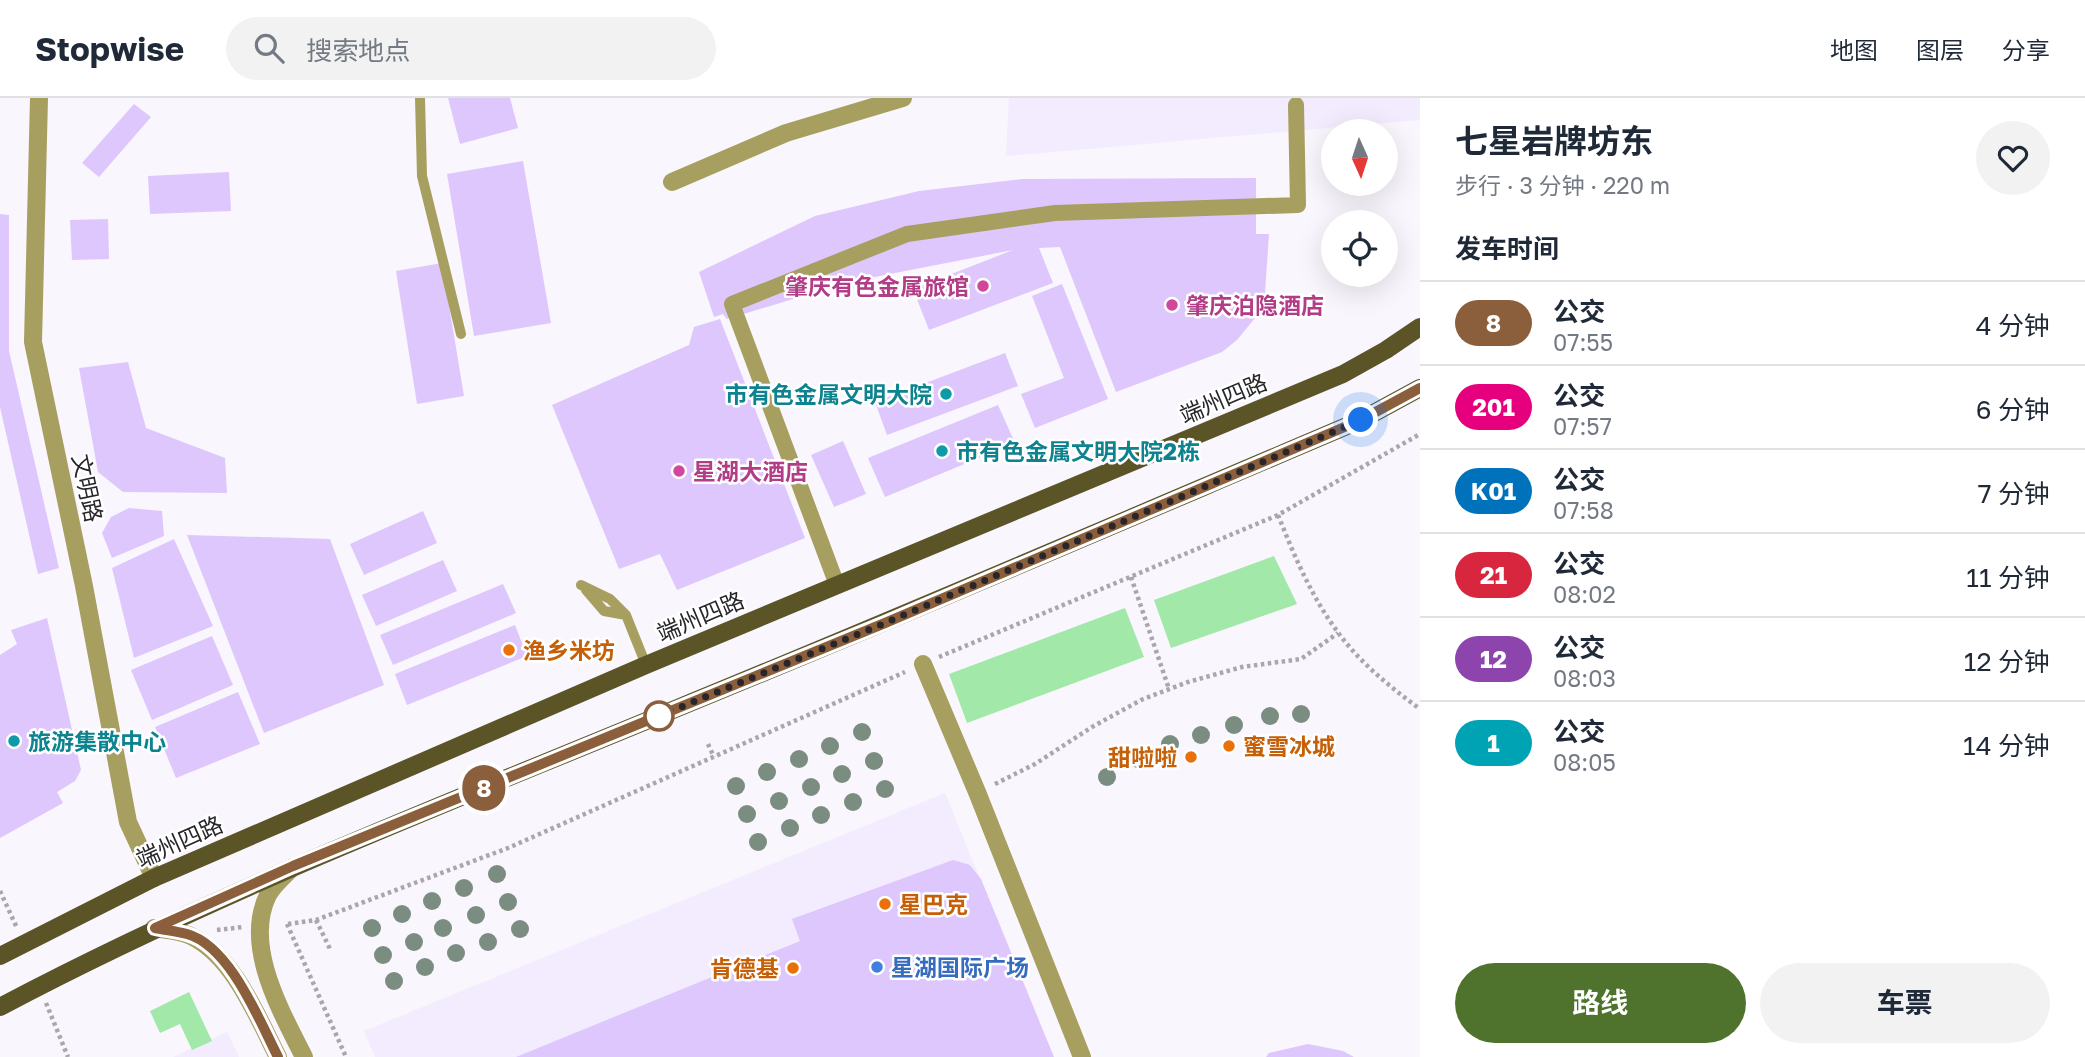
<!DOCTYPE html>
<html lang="zh">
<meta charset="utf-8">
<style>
:root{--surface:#fff;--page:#f2f2f3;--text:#1f2937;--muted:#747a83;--line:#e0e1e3;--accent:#4f732c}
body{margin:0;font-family:"Golos Text","Noto Sans SC",sans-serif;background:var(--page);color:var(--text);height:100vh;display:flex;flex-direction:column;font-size:26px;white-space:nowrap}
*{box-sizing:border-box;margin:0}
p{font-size:23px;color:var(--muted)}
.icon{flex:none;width:38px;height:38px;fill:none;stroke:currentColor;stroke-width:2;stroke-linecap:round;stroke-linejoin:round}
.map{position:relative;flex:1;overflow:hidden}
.side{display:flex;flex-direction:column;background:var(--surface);width:665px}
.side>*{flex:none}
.badge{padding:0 14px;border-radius:23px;font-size:24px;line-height:46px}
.needle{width:46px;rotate:177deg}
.controls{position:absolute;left:1321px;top:21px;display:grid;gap:14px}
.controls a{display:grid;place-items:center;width:77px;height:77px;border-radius:50%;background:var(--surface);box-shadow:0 7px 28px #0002;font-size:35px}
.you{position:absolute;width:35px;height:35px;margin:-18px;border:5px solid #fff;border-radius:50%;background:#1a73e8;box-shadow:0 0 0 10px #1a73e833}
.map>.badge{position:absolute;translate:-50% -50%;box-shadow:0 0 0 4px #fff}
h2{padding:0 35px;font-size:26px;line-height:63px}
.round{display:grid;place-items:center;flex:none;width:74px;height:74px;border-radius:37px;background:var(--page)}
.headline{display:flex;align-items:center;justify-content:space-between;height:119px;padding:0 35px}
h1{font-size:33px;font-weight:700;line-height:52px}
.primary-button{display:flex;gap:14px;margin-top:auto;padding:14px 35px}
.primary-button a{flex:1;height:80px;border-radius:42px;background:var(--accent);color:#fff;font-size:28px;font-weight:700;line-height:80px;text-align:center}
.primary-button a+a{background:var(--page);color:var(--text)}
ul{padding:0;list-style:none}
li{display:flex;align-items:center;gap:21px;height:84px;padding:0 35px;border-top:2px solid var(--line)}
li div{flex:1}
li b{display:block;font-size:26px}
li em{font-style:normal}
li .badge{min-width:77px;font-weight:700;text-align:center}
header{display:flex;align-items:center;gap:42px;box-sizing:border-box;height:98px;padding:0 35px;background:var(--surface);border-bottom:2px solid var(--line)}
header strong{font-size:33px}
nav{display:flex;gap:38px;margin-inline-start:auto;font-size:24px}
.search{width:490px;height:63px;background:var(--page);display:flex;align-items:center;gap:18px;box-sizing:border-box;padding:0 24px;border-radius:38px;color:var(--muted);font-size:26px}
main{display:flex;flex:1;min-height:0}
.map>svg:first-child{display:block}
.built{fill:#f3ebfe}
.green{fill:#a2e8a9}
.building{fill:#dec7fc}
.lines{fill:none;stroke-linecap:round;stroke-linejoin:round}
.path{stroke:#a9a6ac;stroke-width:4.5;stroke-dasharray:3.5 3.5;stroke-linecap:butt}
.service{stroke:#a79f5f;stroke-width:10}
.pedestrian{stroke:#a79f5f;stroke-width:16}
.minor{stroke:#a79f5f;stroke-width:18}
.tertiary{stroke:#a79f5f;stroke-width:18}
.primary{stroke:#5a5427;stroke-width:18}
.tree{fill:#7b8c80}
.line-casing{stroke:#fff;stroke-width:16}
.line{stroke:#8b5e3c;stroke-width:10}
.walk{stroke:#28262a;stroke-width:7;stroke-dasharray:0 12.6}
.hotel-dot{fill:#d1479c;stroke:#fff;stroke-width:2.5}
.culture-dot{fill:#0f9aa8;stroke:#fff;stroke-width:2.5}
.food-dot{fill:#e8710a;stroke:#fff;stroke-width:2.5}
.stop-dot{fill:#fff;stroke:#8b5e3c;stroke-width:3.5}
.shop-dot{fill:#3f7fe0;stroke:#fff;stroke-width:2.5}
.labels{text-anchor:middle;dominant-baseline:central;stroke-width:5;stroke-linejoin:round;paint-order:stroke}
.hotel-label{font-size:23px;font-weight:bold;fill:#b23c85;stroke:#fff;text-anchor:start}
.culture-label{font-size:23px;font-weight:bold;fill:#0d838f;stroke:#fff;text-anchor:start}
.street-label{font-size:23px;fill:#28262a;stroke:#fff}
.food-label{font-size:23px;font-weight:bold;fill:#c56008;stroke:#fff;text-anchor:start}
.shop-label{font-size:23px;font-weight:bold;fill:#366cbe;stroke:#fff;text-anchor:start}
</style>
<header>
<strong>Stopwise</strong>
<div class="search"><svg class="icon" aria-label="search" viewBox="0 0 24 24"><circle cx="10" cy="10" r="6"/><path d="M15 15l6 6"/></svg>搜索地点</div>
<nav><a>地图</a><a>图层</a><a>分享</a></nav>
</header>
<main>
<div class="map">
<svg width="1420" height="959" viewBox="0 0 1420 959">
<rect width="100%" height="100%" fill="#f9f6fd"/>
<path class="built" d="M1009,0H1420V22L1006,58Z
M945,695L1053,959H375L364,933Z
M227,934L239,959H173Z"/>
<path class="green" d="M1274,458L1297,506L1171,550L1154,502Z
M1125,510L1144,559L967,625L949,576Z
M189,894L212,943L192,952L180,926L160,935L150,913Z"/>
<path class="building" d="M448,0H510L518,30L460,46Z
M134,6L151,19L99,79L82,65Z
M523,63L551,225L474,238L447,76Z
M229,74L231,113L150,116L148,78Z
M1256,80V136H1269L1265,195L1255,220L1237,242L1222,254L1116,294L1060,149L1039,150L1053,185L929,232L913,191L1013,152L849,184L727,221L723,216L714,219L699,174L815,118L919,93L1022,81Z
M0,116L9,117V253L59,470L38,476L0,309Z
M108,121L109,161L72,162L70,122Z
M442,165L464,298L417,306L396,173Z
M1062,186L1108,301L1035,330L1021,296L1064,280L1032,198Z
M720,221L805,440L677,492L660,456L619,471L552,307L689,247L694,229Z
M1005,255L1018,288L887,337L875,304Z
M128,264L146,330L225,360L227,395L123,394L98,374L79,270Z
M998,307L1015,345L885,399L868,360Z
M843,343L866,396L834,409L811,357Z
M129,410L162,413L164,438L112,460L102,435L111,419Z
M423,413L437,445L364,477L350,446Z
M187,437L330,441L384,587L264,635Z
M174,441L213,528L134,560L112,470Z
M443,462L457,493L376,528L362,497Z
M503,486L516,515L393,567L380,537Z
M47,520L81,672L75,683L57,694L63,705L0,740V557L17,546L11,532Z
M515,527L527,558L407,607L395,576Z
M212,538L233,587L152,622L131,572Z
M238,594L260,646L176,680L155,629Z
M953,762L970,767L981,781L1054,959H516L800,843L792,821Z
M1308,946L1343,953L1354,959H1266L1269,955Z"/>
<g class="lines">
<path class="path" d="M1278,417C1294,457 1311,498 1337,533C1359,564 1390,589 1420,611
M1131,479L1169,591
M939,559L1278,417L1420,336
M708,646L714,659
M995,686L1035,666L1092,629L1141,602L1188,584L1242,569L1301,561L1338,535
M0,793L17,830
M316,822L331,853
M287,826L346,959
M288,826L316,822L508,750L905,574
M217,832L243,829
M46,905L68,959"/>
<path class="service" d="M420,0L422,78L461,236
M581,487L610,501L626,517L646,567
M586,492L604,513L626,517"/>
<path class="pedestrian" d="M837,487L732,206L907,136L1055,115L1298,107L1296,7"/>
<path class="minor" d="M672,84L786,35L903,0
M923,566L977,694L1082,959"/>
<path class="tertiary" d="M39,0L33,244L84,488L128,724L154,780
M293,769C285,777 273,787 268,797C243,848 281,913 304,959
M154,830C166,832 181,833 191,838C234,859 257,918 278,959"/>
<path class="primary" d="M0,858L154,780L646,567L1343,276L1386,252L1420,229
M0,909C215,795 443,707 668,614C900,519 1130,420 1361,322L1420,290"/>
</g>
<g class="tree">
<circle cx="1301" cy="616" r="9"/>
<circle cx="1270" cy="618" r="9"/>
<circle cx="1234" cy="627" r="9"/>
<circle cx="862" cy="634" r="9"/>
<circle cx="1201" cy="637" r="9"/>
<circle cx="1170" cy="646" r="9"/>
<circle cx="830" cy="648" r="9"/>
<circle cx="799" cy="661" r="9"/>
<circle cx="1138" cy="661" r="9"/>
<circle cx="874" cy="663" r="9"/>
<circle cx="767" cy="674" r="9"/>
<circle cx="842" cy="676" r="9"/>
<circle cx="1107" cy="679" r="9"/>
<circle cx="736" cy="688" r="9"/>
<circle cx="811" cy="689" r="9"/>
<circle cx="885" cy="691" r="9"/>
<circle cx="779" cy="703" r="9"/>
<circle cx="853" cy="704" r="9"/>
<circle cx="747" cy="716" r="9"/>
<circle cx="821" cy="717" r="9"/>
<circle cx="790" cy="730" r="9"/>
<circle cx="758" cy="744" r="9"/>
<circle cx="497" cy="776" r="9"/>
<circle cx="464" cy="790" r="9"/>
<circle cx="432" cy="803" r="9"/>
<circle cx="508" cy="804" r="9"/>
<circle cx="402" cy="816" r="9"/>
<circle cx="476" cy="817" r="9"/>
<circle cx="372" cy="830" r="9"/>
<circle cx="443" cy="830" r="9"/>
<circle cx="520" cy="831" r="9"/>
<circle cx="414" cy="844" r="9"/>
<circle cx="488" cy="844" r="9"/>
<circle cx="456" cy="855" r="9"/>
<circle cx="383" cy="857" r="9"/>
<circle cx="425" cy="869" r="9"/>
<circle cx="394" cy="883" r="9"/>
</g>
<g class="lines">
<g class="line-casing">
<path id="line" d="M278,959C259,922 230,848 187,836C176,833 165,832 155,830L293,768L885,525L1361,322L1420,290"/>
</g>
<use href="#line" class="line"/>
<path class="walk" d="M659,618L885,525L1361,322"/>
</g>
<g class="hotel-dot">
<circle cx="983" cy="188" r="7"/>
<circle cx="1172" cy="207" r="7"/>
<circle cx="679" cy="373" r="7"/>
</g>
<g class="culture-dot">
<circle cx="946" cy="296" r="7"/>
<circle cx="942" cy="353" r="7"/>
<circle cx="14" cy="643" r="7"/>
</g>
<g class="food-dot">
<circle cx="509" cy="552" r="7"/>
<circle cx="1229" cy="648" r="7"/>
<circle cx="1191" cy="659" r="7"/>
<circle cx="885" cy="806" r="7"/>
<circle cx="793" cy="870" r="7"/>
</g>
<circle class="stop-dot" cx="659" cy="618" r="14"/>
<circle class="shop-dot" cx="877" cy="869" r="7"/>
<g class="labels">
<g class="hotel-label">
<text x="969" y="188" text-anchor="end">肇庆有色金属旅馆</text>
<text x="1186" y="207">肇庆泊隐酒店</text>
<text x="693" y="373">星湖大酒店</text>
</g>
<g class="culture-label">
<text x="932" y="296" text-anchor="end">市有色金属文明大院</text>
<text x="956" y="353">市有色金属文明大院2栋</text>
<text x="28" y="643">旅游集散中心</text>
</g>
<g class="street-label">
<text transform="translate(1223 300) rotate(-23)">端州四路</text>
<text transform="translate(88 390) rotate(78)">文明路</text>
<text transform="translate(700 518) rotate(-23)">端州四路</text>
<text transform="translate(179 743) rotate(-24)">端州四路</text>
</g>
<g class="food-label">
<text x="523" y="552">渔乡米坊</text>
<text x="1243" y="648">蜜雪冰城</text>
<text x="1177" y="659" text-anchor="end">甜啦啦</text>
<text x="899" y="806">星巴克</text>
<text x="779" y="870" text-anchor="end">肯德基</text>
</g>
<g class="shop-label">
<text x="891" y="869">星湖国际广场</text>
</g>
</g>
</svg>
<div class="controls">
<a><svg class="needle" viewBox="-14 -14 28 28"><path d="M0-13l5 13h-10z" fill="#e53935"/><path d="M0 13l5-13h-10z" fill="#747a83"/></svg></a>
<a><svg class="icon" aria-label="locate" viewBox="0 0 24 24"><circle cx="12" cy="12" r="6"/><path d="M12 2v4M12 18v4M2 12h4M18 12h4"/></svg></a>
</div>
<div class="you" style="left:1361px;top:322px"></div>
<b class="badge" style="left:484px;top:690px;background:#8b5e3c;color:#fff">8</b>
</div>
<section class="side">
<div class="headline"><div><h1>七星岩牌坊东</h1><p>步行 · 3 分钟 · 220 m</p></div><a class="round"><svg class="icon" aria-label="heart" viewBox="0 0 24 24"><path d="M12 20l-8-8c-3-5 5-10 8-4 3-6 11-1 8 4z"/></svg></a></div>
<h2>发车时间</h2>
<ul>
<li><span class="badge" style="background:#8b5e3c;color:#fff">8</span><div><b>公交</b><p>07:55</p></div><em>4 分钟</em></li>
<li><span class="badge" style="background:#e6007e;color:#fff">201</span><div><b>公交</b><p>07:57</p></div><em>6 分钟</em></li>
<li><span class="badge" style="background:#0072bc;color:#fff">K01</span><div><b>公交</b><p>07:58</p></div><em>7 分钟</em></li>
<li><span class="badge" style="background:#d7263d;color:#fff">21</span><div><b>公交</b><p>08:02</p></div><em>11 分钟</em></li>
<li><span class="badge" style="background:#8e44ad;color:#fff">12</span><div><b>公交</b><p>08:03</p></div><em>12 分钟</em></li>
<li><span class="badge" style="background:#00a3b4;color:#fff">1</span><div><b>公交</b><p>08:05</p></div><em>14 分钟</em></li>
</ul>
<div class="primary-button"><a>路线</a><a>车票</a></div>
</section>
</main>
